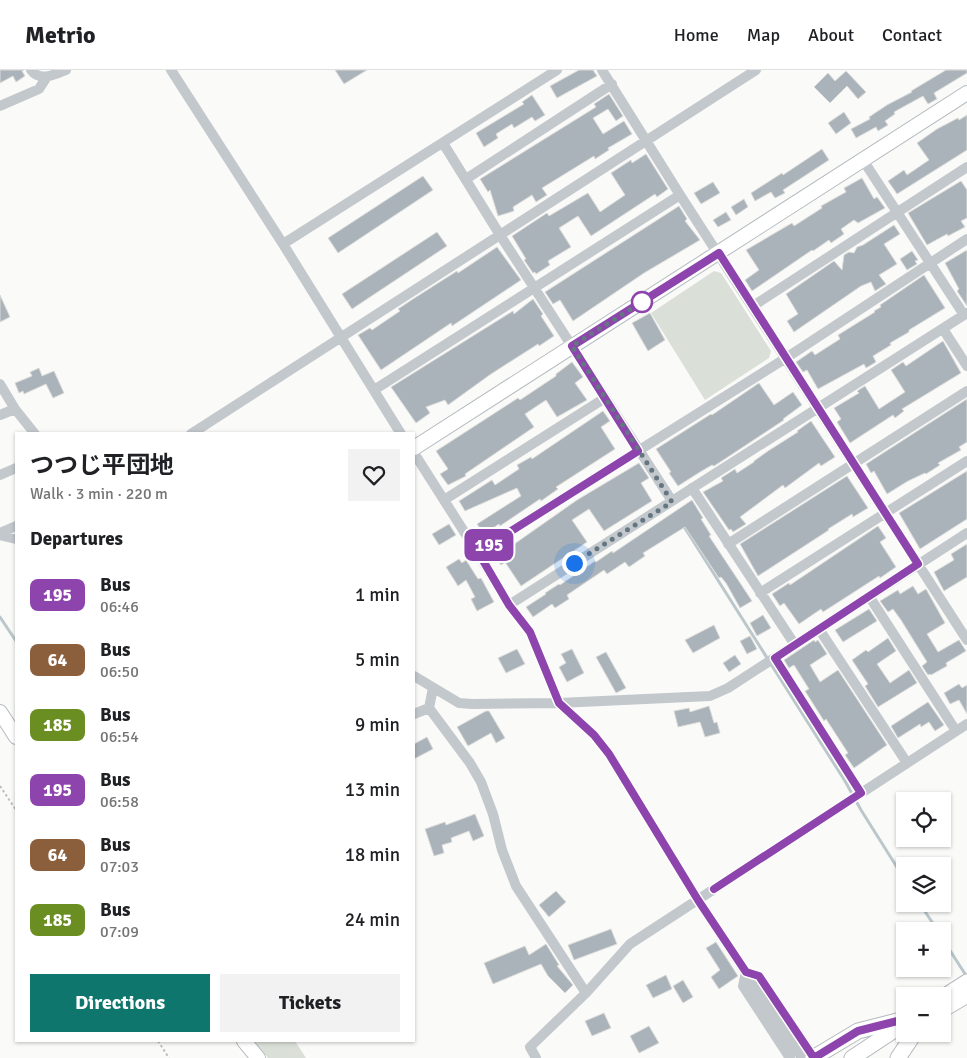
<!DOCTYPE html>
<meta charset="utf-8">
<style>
:root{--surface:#fff;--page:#f2f2f2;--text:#202124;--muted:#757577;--line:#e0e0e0;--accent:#0f766e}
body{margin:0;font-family:Signika,"Noto Sans JP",sans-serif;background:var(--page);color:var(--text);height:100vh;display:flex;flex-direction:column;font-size:19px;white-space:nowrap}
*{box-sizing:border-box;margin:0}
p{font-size:16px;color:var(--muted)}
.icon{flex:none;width:28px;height:28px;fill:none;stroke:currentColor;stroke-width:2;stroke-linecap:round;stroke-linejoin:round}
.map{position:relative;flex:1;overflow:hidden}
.panel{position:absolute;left:15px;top:362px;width:400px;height:610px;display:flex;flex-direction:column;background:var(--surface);border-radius:0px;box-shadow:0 1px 4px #0004}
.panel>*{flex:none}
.badge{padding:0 10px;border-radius:8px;font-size:18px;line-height:32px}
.buttons{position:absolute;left:896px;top:722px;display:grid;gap:10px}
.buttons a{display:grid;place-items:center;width:55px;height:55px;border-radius:0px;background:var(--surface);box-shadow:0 1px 4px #0004;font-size:25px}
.you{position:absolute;width:25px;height:25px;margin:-12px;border:4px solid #fff;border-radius:50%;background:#1a73e8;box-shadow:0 0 0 8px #1a73e833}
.map>.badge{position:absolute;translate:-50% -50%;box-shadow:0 0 0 2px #fff}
h2{padding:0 15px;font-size:19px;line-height:45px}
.round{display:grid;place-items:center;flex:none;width:52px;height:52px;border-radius:0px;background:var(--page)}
.overview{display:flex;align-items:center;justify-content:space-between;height:85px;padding:0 15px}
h1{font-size:24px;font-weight:700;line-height:38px}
.primary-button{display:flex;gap:10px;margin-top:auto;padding:10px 15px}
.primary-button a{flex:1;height:58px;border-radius:0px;background:var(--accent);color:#fff;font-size:20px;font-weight:700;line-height:58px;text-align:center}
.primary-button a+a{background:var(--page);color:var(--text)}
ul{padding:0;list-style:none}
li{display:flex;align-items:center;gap:15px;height:65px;padding:0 15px}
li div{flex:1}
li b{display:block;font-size:19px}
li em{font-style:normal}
li .badge{min-width:55px;font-weight:700;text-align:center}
header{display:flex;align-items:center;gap:30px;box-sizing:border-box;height:70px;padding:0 25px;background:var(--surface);border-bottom:1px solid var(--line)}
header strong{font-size:24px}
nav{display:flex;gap:28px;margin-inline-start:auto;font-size:18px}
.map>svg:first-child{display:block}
.green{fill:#dadfd7}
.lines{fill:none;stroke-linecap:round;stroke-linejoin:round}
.stream{stroke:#bbc7cb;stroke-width:3}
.building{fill:#aab3b9;stroke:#dcdcda}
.secondary-casing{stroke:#b3babf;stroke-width:16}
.primary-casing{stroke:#b5babe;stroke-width:17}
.path{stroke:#bbbfc2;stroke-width:2;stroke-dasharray:2.5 2.5;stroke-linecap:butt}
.street{stroke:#c3c8cc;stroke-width:10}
.secondary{stroke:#fff;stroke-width:14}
.primary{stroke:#fff;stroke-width:15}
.line-casing{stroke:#fff;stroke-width:11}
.line{stroke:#8e44ad;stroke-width:8}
.walk{stroke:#657683;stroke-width:5;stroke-dasharray:0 9}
.stop-dot{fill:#fff;stroke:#8e44ad;stroke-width:2.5}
</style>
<header>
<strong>Metrio</strong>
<nav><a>Home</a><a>Map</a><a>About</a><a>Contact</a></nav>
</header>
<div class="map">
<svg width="967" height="988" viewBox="0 0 967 988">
<rect width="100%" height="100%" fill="#fafaf8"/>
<path class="green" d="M714,201L721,203L771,281L769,288L705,330L651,243Z
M254,971H295L306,988H268Z"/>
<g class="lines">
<path class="stream" d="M683,455L845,711L861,740L905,810
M0,547L16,571
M920,834L938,861
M942,868L967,907"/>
</g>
<path class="building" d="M0,0H24L22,1L25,6L16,12L13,6L0,13Z
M335,0H367L344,14Z
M579,0H593L597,6L557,28L550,16Z
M946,0H967V3L934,23L937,29L928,34L923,26L894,42L895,44L885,51L888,55L878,61L876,57L856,68L851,59L870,49L869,47L887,35L912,22L911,21Z
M846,1L866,22L858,29L847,16L830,33L814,17L828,3L835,11Z
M609,24L623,46L616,51L608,39L593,48L603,64L624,51L632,64L608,78L609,80L595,89L594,86L542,118L547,125L536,132L532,125L513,137L514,141L498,146L490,120L488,122L480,109L596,37L594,34Z
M532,25L545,45L535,51L532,47L514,58L512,54L496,64L498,68L484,77L476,63L524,34L522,32Z
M844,42L851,53L836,64L828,53Z
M967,45V80L897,124L888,111L904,100L907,105L929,90L917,73L937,59L958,48L959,50Z
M822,79L829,90L783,120L785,123L775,128L771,122L755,131L751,123L782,103L783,105Z
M646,84L668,119L657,127L655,124L591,166L578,146L559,158L571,177L548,191L550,195L536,204L535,202L533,203L524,190L526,189L512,166L547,143L549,146L588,123L600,142L625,125L611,103L631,90L632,93Z
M423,106L433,120L338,183L328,168Z
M862,108L874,129L877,127L885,138L858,153L854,150L841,159L844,164L831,173L829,170L813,181L812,180L752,221L745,210L759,200L746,180L792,153L794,156L822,138L821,136L846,122L844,118Z
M961,111L967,120V148L961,151L965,157L948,166L947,164L927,175L908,143Z
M713,112L720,123L701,134L694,123Z
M744,129L748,137L736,145L731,137Z
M679,136L687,149L685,151L700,170L644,203L573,251L560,230L553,234L545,222Z
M726,142L731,150L718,157L713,150Z
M894,155L900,164L884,174L897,194L879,205L886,214L875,221L871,212L861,216L794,262L787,251L798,244L786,224L834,191L842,200L844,185L849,182L854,183L857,177L863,175Z
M437,162L447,176L352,239L342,224Z
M497,177L521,210L452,256L451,253L381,300L358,265L370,258L372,260L400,241L398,239L413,229L457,201L458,203Z
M967,180V236L957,221L959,219L945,193Z
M912,181L918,190L915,191L917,194L907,200L900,189Z
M924,205L945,238L909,260V262L890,273L891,275L873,286L876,292L866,298L864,294L818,319L807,300L803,302L796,292L812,281L815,285L840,269L838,265L875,242L874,241L881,237L880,235Z
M0,225L10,247L0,252Z
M533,229L543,244L541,246L554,266L539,276L538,274L491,304L448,335L445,330L426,337L430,343L416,353L391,317L513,241L514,244Z
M650,243L665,270L648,281L632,253Z
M943,271L961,303L902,339L904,341L895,348L893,345L850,373L837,352L841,349L834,338L859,323L857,321L865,316L879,339L905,322L891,300L903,292L906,296Z
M572,292L583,307L575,313L587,330L557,347L546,330L525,344L534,357L465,404L466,406L448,415L440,404L448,399L436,381L518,328L520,330L556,306V304Z
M39,298L42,306L54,301L64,323L53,328L46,314L24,324L23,321L19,323L15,313L32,306L30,302Z
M759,313L774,335L793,322L802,335L783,349L784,350L734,383L714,396L712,395L700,402L678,416L669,403L671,402L656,379L711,344L712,345Z
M967,329V372L959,377L961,380L938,393L940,395L926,404L925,403L908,411L887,424L874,401L871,403L866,394Z
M603,341L610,351L601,357L615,379L556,417L558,419L541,431L540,429L500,456L499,454L484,464L477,454L521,426L517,418L465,441L459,431L492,410L495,415L519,399L517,395L531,387L532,389Z
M811,351L835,387L821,396L819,393L785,418L783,415L740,447L746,454L733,462L731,459L729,460L703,422L723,411L721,408L735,399L737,403L754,392V391L768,381L798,362L797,361Z
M639,393L649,408L641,413L652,431L604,461L589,439L572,450L587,472L521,516L505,492L501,495L494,485L509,475L510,477L577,430Z
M967,401V449L920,479L899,443Z
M847,406L868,438L853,447L852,444L828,459L829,460L758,506L740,474Z
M692,430L703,448L701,449L711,465L709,466L752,531L740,538L726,513L721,507L719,508L685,457L643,483L645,486L629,497L625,492L607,504L604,500L567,525L569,529L555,538L552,534L533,547L526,537L546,524L545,523L559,514L560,515L595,491L596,492L612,481L613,483Z
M449,454L456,465L439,475L432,464Z
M878,456L886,468L880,472L896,497L880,508L879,506L823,542L821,539L799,554L784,533L780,536L772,524L789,513L790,515Z
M967,474V507L944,521L934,502L954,490L951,484Z
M459,489L462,493L466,490L478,509L481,508L494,532L477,541L471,529L475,527L466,510L458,516L446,497Z
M913,516L918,524L926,519L945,553L927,564L938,582L959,570L966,581L946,593L947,596L931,605L930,604L928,605L922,596L927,592L901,550L893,539L888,542L880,531L898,520L900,524Z
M869,539L877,551L843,572L835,560Z
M763,545L771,558L757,566L750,553Z
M714,555L720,568L693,583L685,570Z
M750,566L757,579L747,584L740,571Z
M888,568L896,581L877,594L890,613L909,600L917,613L878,637L865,616L868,614L852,590L866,580L868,582Z
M814,570L815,572L818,570L827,584L810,595L820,612L838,600L887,675L854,698L845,685L848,683L826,649L824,651L805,621L809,619L794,595L789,598L784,590Z
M517,579L525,594L506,603L498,588Z
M572,579L584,603L567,612L559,597L566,593L561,584Z
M606,582L626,618L616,623L596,587Z
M735,585L741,594L729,602L723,593Z
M959,614L962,618L967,615V644L959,630L950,634L944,623Z
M928,632L944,655L935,661L929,652L921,657L920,654L898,668L891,656Z
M709,636L714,653L717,652L720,663L705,667L700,652L678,657L674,641L689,638L690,642Z
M486,641H489L505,668L496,673L491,663L468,676L457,657Z
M427,667L433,679L414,689V674Z
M475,744L484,766L473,771L469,761L451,768L452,772L442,775L444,783L434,786L425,759L445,752L446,755Z
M556,821L566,832L549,847L539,835Z
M611,859L617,874L574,890L568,875Z
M716,872L738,906L719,919L711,907L720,900L706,878Z
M546,874L559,895L557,896L573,915L565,923L548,906L541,894L493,914L484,893L525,876L529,885Z
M666,905L672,919L653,928L646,915Z
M683,910L693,927L683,933L673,916Z
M604,943L611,958L592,966L585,951Z
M649,956L659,973L639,983L630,966Z"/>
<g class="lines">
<g class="secondary-casing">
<path id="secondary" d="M414,378L967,23
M0,642L16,667
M244,971L258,988"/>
</g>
<g class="primary-casing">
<path id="primary" d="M942,928L967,912
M942,940L964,927
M813,988L858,961L905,949
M852,988L905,953
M898,988L914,964"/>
</g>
<path class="path" d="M0,716L16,740
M158,971L169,988"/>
<path class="street" d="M31,0C40,12 54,5 66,0
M171,0L283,174L401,364
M602,0L680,125L967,570
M0,36L39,19L46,8
M443,73L500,165L672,431
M863,90L964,245
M466,109L612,14
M283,174L557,0
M753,236L967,97
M943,259L967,296
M0,314L15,339L35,364
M374,320L680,125
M0,345L15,339
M191,364L756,0
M414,383L477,482L509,535L530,562L559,633L594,665L609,684L698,830L802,988
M0,405L16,398
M692,418L795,575
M444,430L605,328
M0,463L16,456
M0,465L16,469
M728,474L967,321
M477,482L786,288L967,169
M760,523L967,391
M869,526L956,661
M509,535L967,243
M819,559L907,693
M775,588L861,723
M414,606L459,633L472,634L559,633L710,626L728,618L967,463
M433,618L429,638L470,693L481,712L493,744L502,780L516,816L586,923
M414,644L429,638
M746,902L759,906L814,987
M746,902L743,916L790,988
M536,988L530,977L586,923L630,874L967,654"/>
<use href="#secondary" class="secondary"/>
<use href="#primary" class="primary"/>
</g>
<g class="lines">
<g class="line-casing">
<path id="line" d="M714,819L861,723L775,588L918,494L719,183L572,276L638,381L478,482L509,535L530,562L559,633L594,665L609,684L698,830L746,902L759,906L814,988L858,961L905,949"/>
</g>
<use href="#line" class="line"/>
<path class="walk" d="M574,493L672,432L572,276L642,232"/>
</g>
<circle class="stop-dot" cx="642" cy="232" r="10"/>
</svg>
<div class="buttons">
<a><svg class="icon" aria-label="locate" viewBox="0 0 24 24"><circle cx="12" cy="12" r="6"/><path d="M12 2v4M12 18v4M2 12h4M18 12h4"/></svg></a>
<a><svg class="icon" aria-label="layers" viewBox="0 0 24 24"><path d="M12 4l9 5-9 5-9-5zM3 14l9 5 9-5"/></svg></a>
<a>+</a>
<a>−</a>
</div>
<div class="you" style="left:574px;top:493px"></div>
<b class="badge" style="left:489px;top:475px;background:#8e44ad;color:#fff">195</b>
<section class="panel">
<div class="overview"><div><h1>つつじ平団地</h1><p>Walk · 3 min · 220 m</p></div><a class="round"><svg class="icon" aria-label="heart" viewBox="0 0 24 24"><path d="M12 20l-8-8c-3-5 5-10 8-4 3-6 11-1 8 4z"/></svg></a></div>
<h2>Departures</h2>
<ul>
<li><span class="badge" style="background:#8e44ad;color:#fff">195</span><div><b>Bus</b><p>06:46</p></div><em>1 min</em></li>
<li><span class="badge" style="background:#8b5e3c;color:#fff">64</span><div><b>Bus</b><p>06:50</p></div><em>5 min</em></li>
<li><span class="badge" style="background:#6b8e23;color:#fff">185</span><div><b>Bus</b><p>06:54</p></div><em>9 min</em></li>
<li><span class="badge" style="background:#8e44ad;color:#fff">195</span><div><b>Bus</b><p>06:58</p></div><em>13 min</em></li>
<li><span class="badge" style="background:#8b5e3c;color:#fff">64</span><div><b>Bus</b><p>07:03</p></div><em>18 min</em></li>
<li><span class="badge" style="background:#6b8e23;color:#fff">185</span><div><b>Bus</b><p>07:09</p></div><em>24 min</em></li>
</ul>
<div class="primary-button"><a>Directions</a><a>Tickets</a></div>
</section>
</div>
